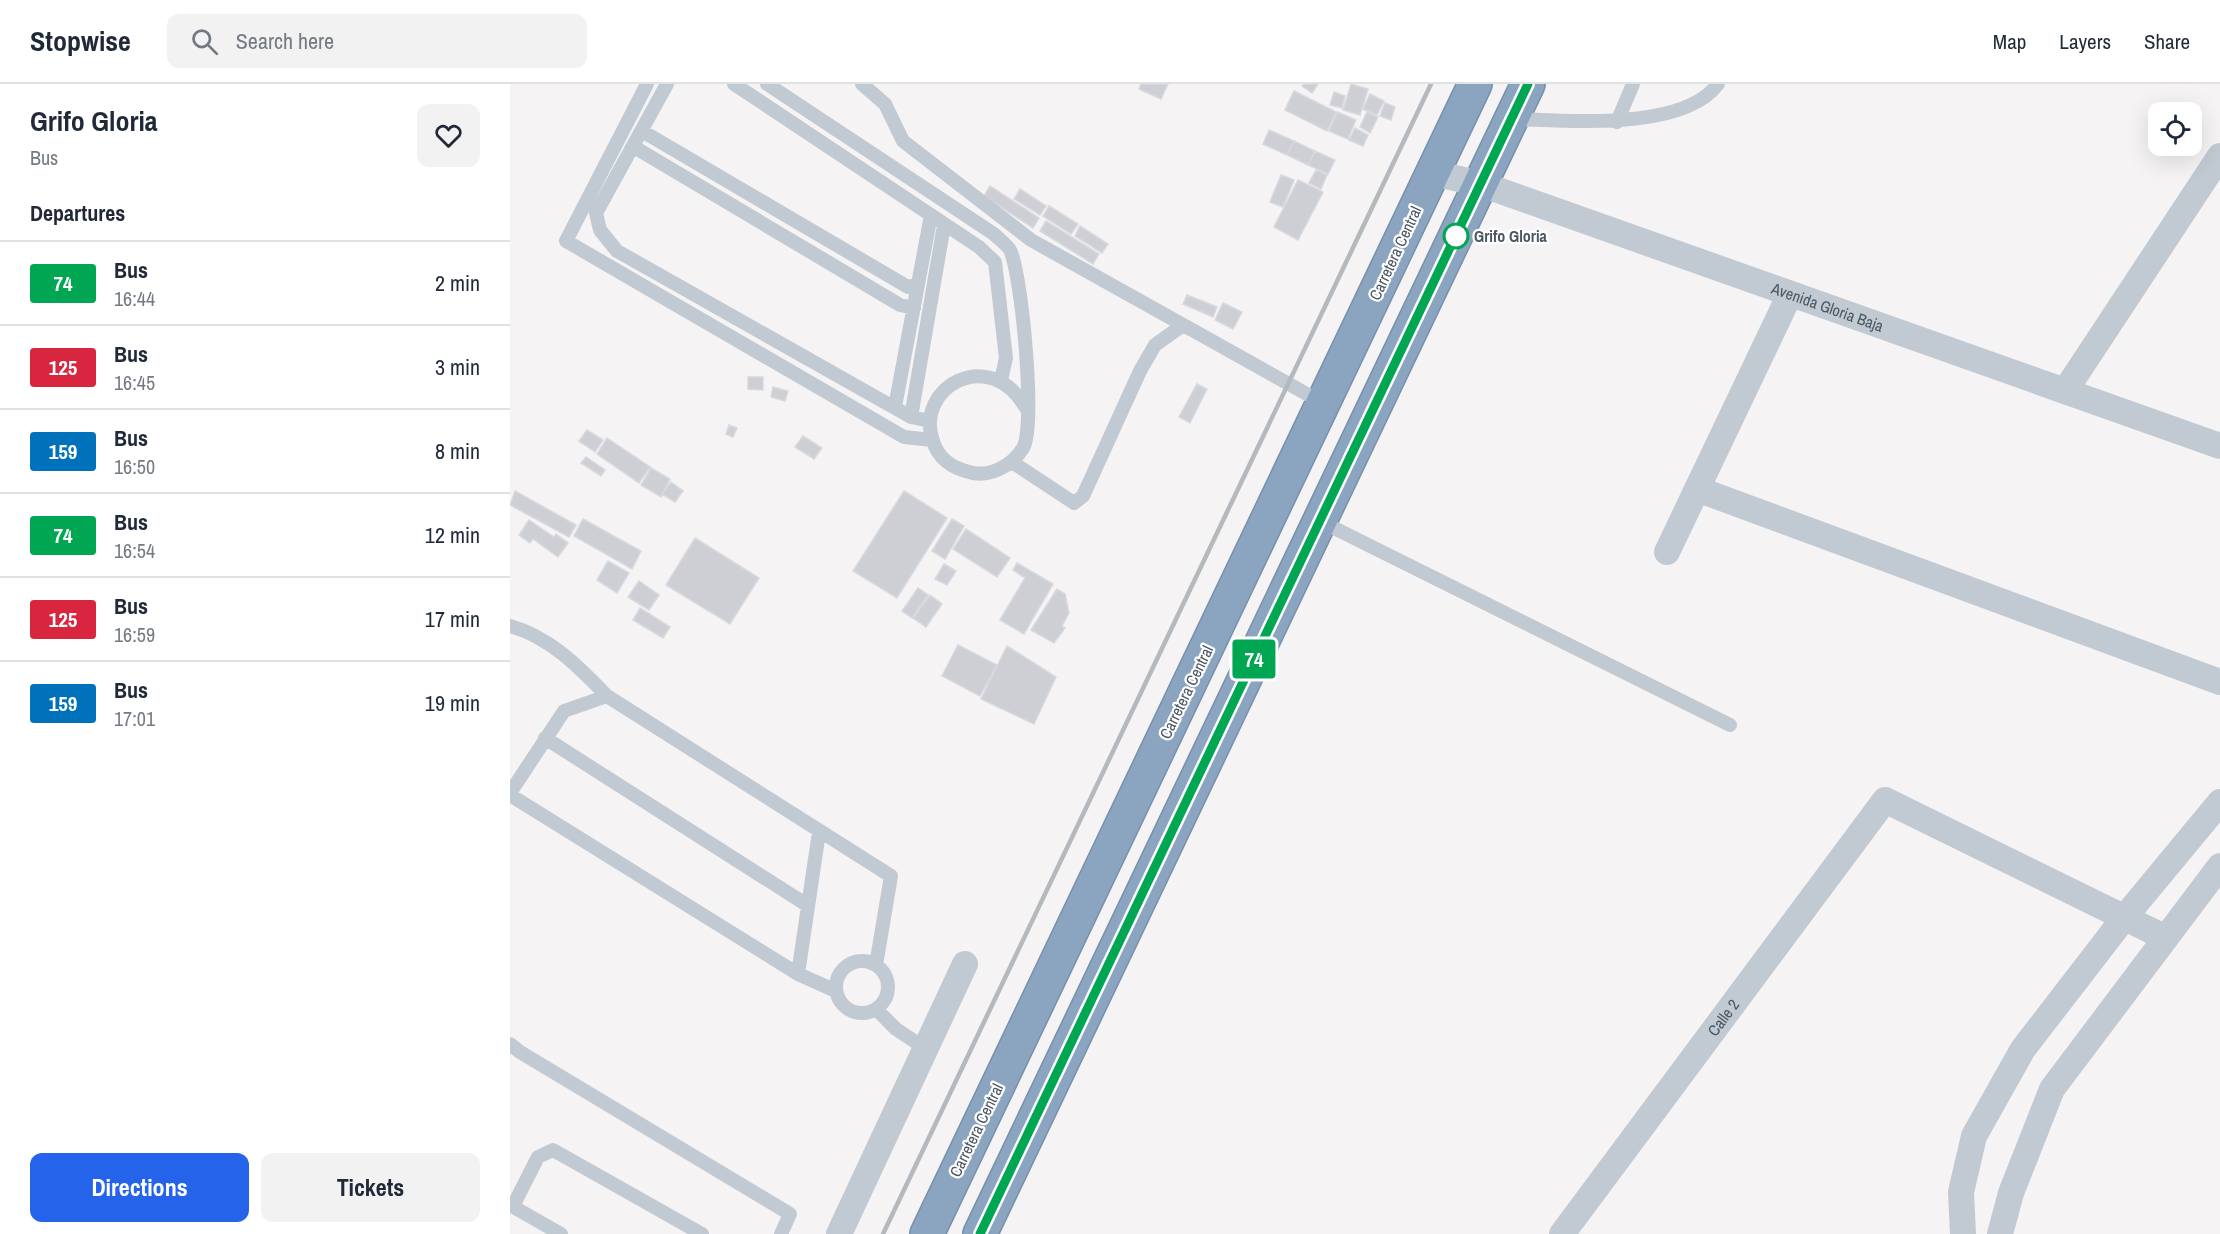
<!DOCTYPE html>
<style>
:root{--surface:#fff;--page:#f2f2f3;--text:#1f2937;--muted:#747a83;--line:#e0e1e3;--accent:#2563eb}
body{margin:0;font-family:"Archivo Narrow",sans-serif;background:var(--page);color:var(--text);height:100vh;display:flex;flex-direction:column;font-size:22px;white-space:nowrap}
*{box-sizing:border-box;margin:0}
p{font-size:20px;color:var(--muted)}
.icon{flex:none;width:33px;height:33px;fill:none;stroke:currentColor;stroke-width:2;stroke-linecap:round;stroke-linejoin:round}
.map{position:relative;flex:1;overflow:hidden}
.drawer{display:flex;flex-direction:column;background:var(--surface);width:510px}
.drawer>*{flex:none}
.badge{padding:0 12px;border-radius:4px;font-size:21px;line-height:39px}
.buttons{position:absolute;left:1638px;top:18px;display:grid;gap:12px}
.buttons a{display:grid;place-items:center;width:54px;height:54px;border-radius:12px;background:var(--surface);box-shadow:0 6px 24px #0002;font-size:30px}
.map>.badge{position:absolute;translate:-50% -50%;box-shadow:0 0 0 3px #fff}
h2{padding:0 30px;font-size:22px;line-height:54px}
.round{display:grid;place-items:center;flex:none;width:63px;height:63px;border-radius:12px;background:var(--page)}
.head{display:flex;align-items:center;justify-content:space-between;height:102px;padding:0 30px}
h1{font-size:28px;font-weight:700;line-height:45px}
.cta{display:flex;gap:12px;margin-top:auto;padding:12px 30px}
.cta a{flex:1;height:69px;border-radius:12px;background:var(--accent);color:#fff;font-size:24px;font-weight:700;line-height:69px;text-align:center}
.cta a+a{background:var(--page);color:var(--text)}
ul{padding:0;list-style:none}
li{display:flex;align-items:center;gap:18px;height:84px;padding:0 30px;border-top:2px solid var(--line)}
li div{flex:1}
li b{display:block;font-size:22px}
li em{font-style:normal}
li .badge{min-width:66px;font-weight:700;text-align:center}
header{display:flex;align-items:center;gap:36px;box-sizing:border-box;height:84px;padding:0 30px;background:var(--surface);border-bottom:2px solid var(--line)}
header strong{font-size:28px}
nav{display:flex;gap:33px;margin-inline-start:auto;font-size:21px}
.search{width:420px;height:54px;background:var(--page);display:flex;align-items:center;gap:15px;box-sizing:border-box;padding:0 21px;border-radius:12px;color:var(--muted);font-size:22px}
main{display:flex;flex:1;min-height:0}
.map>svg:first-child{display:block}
.building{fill:#cdcfd5;stroke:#d7d9de;stroke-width:1.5}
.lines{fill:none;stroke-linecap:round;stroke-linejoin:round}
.highway-casing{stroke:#7690ad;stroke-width:36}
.lane{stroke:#c1cad2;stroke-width:14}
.street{stroke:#c1cad2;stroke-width:26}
.highway{stroke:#8ba5c1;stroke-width:33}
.rail{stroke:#b5b8bd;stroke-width:4.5}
.line-casing{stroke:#fff;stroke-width:14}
.line{stroke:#00a651;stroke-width:9}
.stop-dot{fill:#fff;stroke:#00a651;stroke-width:3}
.labels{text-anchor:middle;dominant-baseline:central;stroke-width:4.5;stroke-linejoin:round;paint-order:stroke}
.stop-label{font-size:16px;font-weight:bold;fill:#4a5661;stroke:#fff;text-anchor:start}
.street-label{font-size:16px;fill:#4a5661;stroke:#fff}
</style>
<header>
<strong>Stopwise</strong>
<div class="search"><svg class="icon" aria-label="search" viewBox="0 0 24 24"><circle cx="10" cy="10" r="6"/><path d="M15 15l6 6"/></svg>Search here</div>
<nav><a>Map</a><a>Layers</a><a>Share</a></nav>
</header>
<main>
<section class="drawer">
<div class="head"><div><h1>Grifo Gloria</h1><p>Bus</p></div><a class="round"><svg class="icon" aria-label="heart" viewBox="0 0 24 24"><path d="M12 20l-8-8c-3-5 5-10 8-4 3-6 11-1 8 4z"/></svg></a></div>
<h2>Departures</h2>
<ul>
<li><span class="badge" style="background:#00a651;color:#fff">74</span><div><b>Bus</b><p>16:44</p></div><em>2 min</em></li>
<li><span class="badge" style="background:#d7263d;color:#fff">125</span><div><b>Bus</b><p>16:45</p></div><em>3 min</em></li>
<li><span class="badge" style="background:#0072bc;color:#fff">159</span><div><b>Bus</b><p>16:50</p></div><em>8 min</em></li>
<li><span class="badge" style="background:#00a651;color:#fff">74</span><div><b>Bus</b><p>16:54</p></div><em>12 min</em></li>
<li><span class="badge" style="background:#d7263d;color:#fff">125</span><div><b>Bus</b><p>16:59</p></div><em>17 min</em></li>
<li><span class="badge" style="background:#0072bc;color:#fff">159</span><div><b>Bus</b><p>17:01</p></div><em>19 min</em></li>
</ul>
<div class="cta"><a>Directions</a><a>Tickets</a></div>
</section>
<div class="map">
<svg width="1710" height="1150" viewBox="0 0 1710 1150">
<rect width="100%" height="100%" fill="#f5f3f3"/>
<path class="building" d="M631,0H658L651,15L629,5Z
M794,0H808L802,9L792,2Z
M841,0L858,5L850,31L833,26Z
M784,7L826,28L817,47L775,26Z
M824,8L835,12L832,24L820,21Z
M860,10L874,17L867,31L853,25Z
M875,19L885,23L881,36L870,32Z
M827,28L846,36L838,55L819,47Z
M857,28L868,33L860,49L850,43Z
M845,44L858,51L853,62L839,56Z
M759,46L784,57L777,71L753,60Z
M784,57L805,67L798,81L777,71Z
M805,67L825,76L818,90L798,81Z
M806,86L817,91L811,105L799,99Z
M771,91L784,96L773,123L760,118Z
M788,96L813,108L788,156L764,143Z
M480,102L529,134L523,144L474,112Z
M510,105L536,122L530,131L504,115Z
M539,122L568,140L561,150L533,132Z
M536,137L589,170L583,180L530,147Z
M570,142L598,160L592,169L565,152Z
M677,211L707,223L703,233L673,220Z
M713,219L732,228L723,245L705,236Z
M238,293H253V306L238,305Z
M687,300L697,305L680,339L669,333Z
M263,303L278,307L275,317L261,313Z
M219,341L227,344L223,353L216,350Z
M77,346L93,356L85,368L69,357Z
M293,352L312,364L304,375L285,363Z
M97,354L140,383L129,399L87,370Z
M76,373L95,386L91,392L71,379Z
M141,384L160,395L151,413L131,401Z
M161,398L173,407L165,418L152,410Z
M5,407L66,441L59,453L0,421Z
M394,407L437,434L387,514L343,487Z
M73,435L131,467L122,485L64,452Z
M442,435L454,442L435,475L422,467Z
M19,436L44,453L46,450L58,459L48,473L23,455L20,459L9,451Z
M456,445L500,474L487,493L443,465Z
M185,454L249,494L220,540L156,501Z
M98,477L119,489L107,509L87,496Z
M507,479L543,500L514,550L490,536L515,494L503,486Z
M434,480L446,487L437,501L425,495Z
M129,497L149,511L139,526L118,513Z
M408,504L418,511L402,534L392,527Z
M547,505L555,510L559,529L552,542L555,544L544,559L521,546Z
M420,511L432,520L416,543L403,534Z
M130,524L160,543L153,554L123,536Z
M448,561L487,581L470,612L432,592Z
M497,562L546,593L524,640L471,615Z"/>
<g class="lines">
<g class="highway-casing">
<path id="highway" d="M417,1150L965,0
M470,1150L1018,0"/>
</g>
<path class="lane" d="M137,0L56,157L394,353L422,356
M157,0L86,129L90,146L107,167L401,333L420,337
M224,0L469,163L485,178L496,274L491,296
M257,0L484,150C489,155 497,161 500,166C512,191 526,342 513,364C502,382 479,394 459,388C442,384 428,374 423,357C404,304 479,260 516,324
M352,0L375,20L393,57L521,156L813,319
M1001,35C1055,36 1173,48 1208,0
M1107,38L1123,0
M132,47L398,203L408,200
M124,63L390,221L404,224
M385,323L421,131
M401,333L434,141
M502,378L564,419L573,412L630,287L645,261L673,241
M810,437L1220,641
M0,542C40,553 69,583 97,612L381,792L366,881
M35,654L297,821
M0,709L54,627L97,612
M0,711L288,890L326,907
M326 903a26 26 0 1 1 52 0a26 26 0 1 1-52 0Z
M288,890L309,748
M366,925L386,945L416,965
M0,960L10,968L280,1130L271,1150
M0,1121L51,1150
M3,1122L28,1073L43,1066L192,1150"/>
<g class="street">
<path id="s1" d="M923,89L971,100L1710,362"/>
<path d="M1555,307L1710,72"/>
<path d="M1187,405L1710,598"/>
<path d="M1157,468L1280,210"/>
<path d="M329,1150L455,880"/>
<path id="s2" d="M1052,1150L1375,716L1654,853"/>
<path d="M1453,1150L1451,1108L1464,1052L1513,965L1614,834L1710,718"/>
<path d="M1490,1150L1501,1109L1542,1005L1710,782"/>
</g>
<use href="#highway" class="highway"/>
<path class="rail" d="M373,1150L921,0"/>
</g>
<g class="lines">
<g class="line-casing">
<path id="line" d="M470,1150L1018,0"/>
</g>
<use href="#line" class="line"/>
</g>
<circle class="stop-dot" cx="946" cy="152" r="12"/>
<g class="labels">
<g class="stop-label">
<text x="964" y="152">Grifo Gloria</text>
</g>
<g class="street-label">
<text transform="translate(885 169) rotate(-65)">Carretera Central</text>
<text stroke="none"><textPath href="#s1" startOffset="417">Avenida Gloria Baja</textPath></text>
<text transform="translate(676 608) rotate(-64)">Carretera Central</text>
<text stroke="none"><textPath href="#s2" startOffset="270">Calle 2</textPath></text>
<text transform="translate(466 1046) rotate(-64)">Carretera Central</text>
</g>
</g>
</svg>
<div class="buttons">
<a><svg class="icon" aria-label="locate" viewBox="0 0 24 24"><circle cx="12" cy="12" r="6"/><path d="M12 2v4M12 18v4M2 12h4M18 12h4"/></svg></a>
</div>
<b class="badge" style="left:744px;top:575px;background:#00a651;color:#fff">74</b>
</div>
</main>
